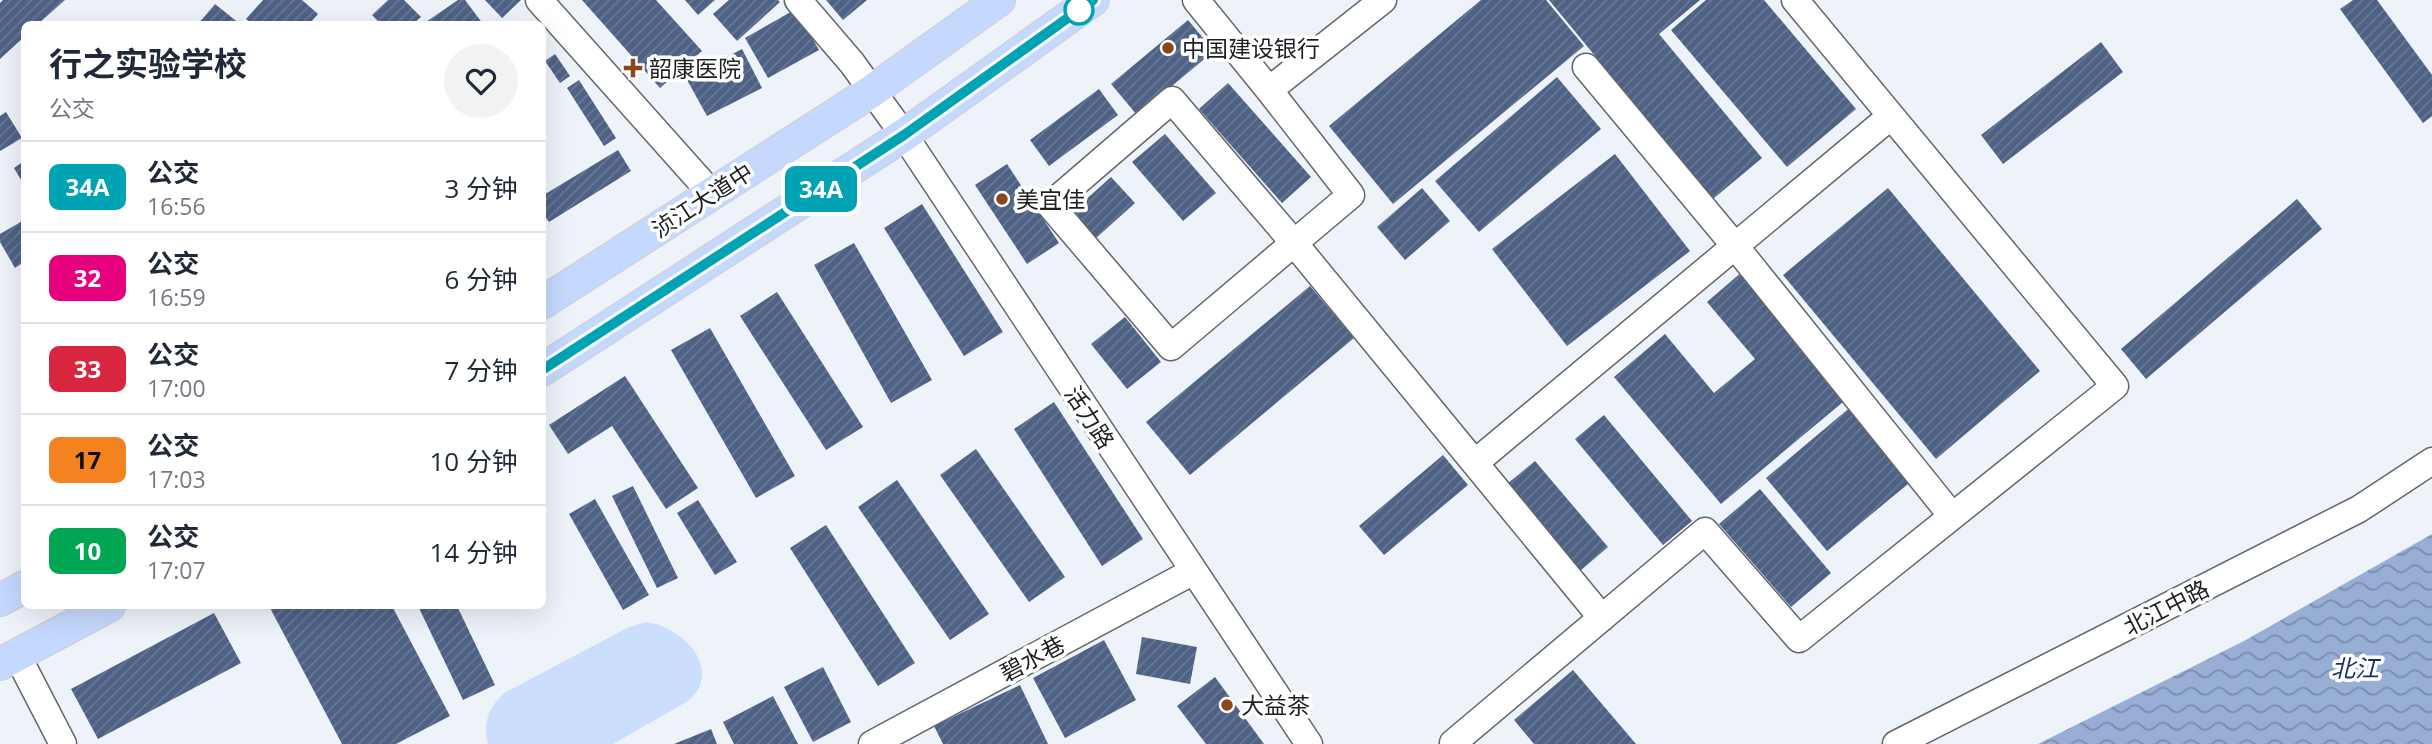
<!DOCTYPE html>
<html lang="zh">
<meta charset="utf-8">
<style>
:root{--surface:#fff;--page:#f2f2f3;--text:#1f2937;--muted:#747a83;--line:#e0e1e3}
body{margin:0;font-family:"Open Sans","Noto Sans SC",sans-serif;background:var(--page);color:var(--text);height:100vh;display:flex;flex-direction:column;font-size:26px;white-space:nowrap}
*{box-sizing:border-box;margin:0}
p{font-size:23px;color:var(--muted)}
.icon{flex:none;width:38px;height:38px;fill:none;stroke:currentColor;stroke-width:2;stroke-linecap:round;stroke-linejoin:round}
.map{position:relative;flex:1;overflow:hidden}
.details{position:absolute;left:21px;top:21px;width:525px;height:588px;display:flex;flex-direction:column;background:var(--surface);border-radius:10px;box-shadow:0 7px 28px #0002}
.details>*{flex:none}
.badge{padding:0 14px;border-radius:10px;font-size:24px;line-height:46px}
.map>.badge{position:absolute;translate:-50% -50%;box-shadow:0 0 0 4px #fff}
.round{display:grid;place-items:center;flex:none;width:74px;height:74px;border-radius:37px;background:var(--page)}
.overview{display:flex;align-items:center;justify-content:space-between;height:119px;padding:0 28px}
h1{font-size:33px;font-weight:700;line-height:52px}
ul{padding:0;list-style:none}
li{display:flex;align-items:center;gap:21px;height:91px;padding:0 28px;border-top:2px solid var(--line)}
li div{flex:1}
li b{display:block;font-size:26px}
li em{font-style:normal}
li .badge{min-width:77px;font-weight:700;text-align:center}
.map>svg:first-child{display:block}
.green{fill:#ccdefd}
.water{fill:url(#water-waves)}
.building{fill:url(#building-hatch)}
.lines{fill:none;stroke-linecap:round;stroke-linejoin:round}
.minor-casing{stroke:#63676c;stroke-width:29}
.major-casing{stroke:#cecece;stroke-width:34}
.minor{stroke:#fff;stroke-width:26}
.major{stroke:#c4d9fd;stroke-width:32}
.line-casing{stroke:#fff;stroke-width:16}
.line{stroke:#00a3b4;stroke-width:10}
.stop-dot{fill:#fff;stroke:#00a3b4;stroke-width:3.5}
.poi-dot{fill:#8a4719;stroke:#fff;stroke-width:2.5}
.labels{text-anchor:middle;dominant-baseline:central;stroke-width:7;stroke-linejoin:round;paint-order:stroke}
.poi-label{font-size:23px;fill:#1e1f22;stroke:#fff;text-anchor:start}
.street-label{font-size:23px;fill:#1e1f22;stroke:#fff}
.water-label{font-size:24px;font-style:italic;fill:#183363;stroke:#fff}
</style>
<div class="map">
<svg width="2432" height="744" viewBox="0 0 2432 744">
<defs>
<pattern id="water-waves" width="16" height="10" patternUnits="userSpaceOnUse" patternTransform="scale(1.75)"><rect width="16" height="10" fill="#97aed5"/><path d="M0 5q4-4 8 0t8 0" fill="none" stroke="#7b8dac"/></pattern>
<pattern id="building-hatch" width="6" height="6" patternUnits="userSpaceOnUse" patternTransform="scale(1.75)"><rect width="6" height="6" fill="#4e6286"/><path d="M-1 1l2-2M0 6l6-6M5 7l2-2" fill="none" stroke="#6a7894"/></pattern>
</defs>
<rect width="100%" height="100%" fill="#eef2f9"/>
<path class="green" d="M646,622C684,627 724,670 688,701L613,744H488C482,724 489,707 504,693L629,627Z"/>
<path class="water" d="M2432,534V744H2038L2244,641Z"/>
<path class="building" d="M3,0H65L38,24H24V37L0,59V3Z
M263,0H302L318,14L309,24H252L246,19Z
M388,0H404L421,17L413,24H381L372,15Z
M458,0H465L483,24H423Z
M485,0H521L502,18Z
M582,0H656L702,51L660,88Z
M685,0H715L698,15Z
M729,0H778L780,2L737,41L713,14Z
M826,0H867L843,20Z
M1481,0H1546L1584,46L1393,204L1329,126Z
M1549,0H1700L1659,34L1762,158L1713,199Z
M1706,0H1764L1856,109L1787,167L1671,30Z
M2353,0H2377L2432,75V116L2423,123L2340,9Z
M215,4L240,24H198Z
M796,9L819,50L768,78L745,38Z
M1188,20L1214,51L1137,115L1111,84Z
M2101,42L2123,72L2003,164L1981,135Z
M742,49L762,88L707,116L686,78Z
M555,54L570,76L560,83L545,61Z
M1557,77L1601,129L1479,232L1435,181Z
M579,80L616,138L604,146L567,88Z
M1228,83L1311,177L1282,203L1199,109Z
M1099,89L1118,115L1049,166L1030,140Z
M6,112L22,138L0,151V116Z
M1165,134L1216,193L1183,221L1132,162Z
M618,150L631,171L549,222L542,212V196Z
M1615,154L1690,251L1567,346L1492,249Z
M24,161V185L14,168Z
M1007,164L1059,243L1027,264L975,185Z
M1111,177L1135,203L1095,239L1071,213Z
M1422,188L1450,221L1405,260L1377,227Z
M1888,188L2040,371L1936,459L1783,275Z
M2297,199L2322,229L2146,379L2121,349Z
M922,204L1003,332L964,356L884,228Z
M24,220V262L15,268L0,242V234Z
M854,243L932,380L891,403L814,265Z
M1743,271L1849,397L1721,504L1614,377L1665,334L1714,393L1755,359L1707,302Z
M1310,286L1354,338L1190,475L1146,422Z
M777,292L863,427L826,450L740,316Z
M1125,317L1161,362L1127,389L1091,344Z
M710,328L795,476L756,498L671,350Z
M625,376L698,488L666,509L612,426L568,454L549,425Z
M1054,402L1143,539L1102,566L1014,429Z
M1853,405L1914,479L1827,551L1766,478Z
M1604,415L1692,521L1663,545L1575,439Z
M976,449L1065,577L1029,602L940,475Z
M1443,455L1468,485L1384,555L1359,526Z
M1535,461L1608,547L1580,571L1507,484Z
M897,480L989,614L950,640L858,507Z
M633,486L678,578L657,588L612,496Z
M1760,489L1831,573L1791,607L1719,524Z
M595,499L649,595L623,610L569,514Z
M698,500L737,562L715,575L677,513Z
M826,525L915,663L878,686L790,548Z
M269,606H392L450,716L396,744H342Z
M418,606H457L495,685L463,700Z
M214,613L241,663L98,739L71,689Z
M1142,637L1197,647L1190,684L1136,674Z
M1104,640L1136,700L1065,738L1033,678Z
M823,667L851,722L813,742L784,687Z
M1573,670L1636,744H1534L1514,720Z
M1215,677L1264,744H1206L1177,706Z
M1020,685L1048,744H943L934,726Z
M773,696L798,744H734L723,722Z
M711,729L717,744H674Z"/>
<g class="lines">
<g class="minor-casing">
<path id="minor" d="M539,0L712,194
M798,0L852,63L904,135L1309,744
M1196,0L1269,90L1383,0
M1586,67L1735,246L1952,516
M1269,90L1351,195L1294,243L1602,618
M1172,100L1294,243L1171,347L1050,205Z
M1477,461L1891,116
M17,655L63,744
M1453,743L1705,531L1799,639L2115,386L1795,0
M872,744L1192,572
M1896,744L2359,509L2432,461"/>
</g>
<g class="major-casing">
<path id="major" d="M542,303L872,91L999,0
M542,370L904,135L1093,0
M0,600L24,587
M0,664L109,606"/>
</g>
<use href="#minor" class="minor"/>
<use href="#major" class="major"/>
</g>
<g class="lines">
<g class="line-casing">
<path id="line" d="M542,370L904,135L1093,0"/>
</g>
<use href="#line" class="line"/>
</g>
<circle class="stop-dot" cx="1079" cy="10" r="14"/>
<g class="poi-dot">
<circle cx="1168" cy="48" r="7"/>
<path d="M629.5 57.5h7v7h7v7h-7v7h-7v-7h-7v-7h7z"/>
<circle cx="1002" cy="199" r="7"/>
<circle cx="1227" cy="705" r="7"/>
</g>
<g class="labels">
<g class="poi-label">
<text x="1182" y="48">中国建设银行</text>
<text x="649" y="68">韶康医院</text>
<text x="1016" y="199">美宜佳</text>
<text x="1241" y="705">大益茶</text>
</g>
<g class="street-label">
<text transform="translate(702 200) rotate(-33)">浈江大道中</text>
<text transform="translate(1090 417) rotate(57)">活力路</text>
<text transform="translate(2166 607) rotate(-27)">北江中路</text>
<text transform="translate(1032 658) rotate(-28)">碧水巷</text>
</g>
<g class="water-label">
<text x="2355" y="667">北江</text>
</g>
</g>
</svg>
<b class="badge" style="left:821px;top:189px;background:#00a3b4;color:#fff">34A</b>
<section class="details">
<div class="overview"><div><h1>行之实验学校</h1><p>公交</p></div><a class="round"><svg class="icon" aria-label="heart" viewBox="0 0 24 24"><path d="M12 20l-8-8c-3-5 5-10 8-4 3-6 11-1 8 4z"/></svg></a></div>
<ul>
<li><span class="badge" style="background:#00a3b4;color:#fff">34A</span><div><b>公交</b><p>16:56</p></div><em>3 分钟</em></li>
<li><span class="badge" style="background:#e6007e;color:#fff">32</span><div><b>公交</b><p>16:59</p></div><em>6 分钟</em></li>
<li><span class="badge" style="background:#d7263d;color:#fff">33</span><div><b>公交</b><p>17:00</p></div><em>7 分钟</em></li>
<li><span class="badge" style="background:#f58220;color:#111">17</span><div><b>公交</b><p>17:03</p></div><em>10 分钟</em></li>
<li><span class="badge" style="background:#00a651;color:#fff">10</span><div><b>公交</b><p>17:07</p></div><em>14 分钟</em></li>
</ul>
</section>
</div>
